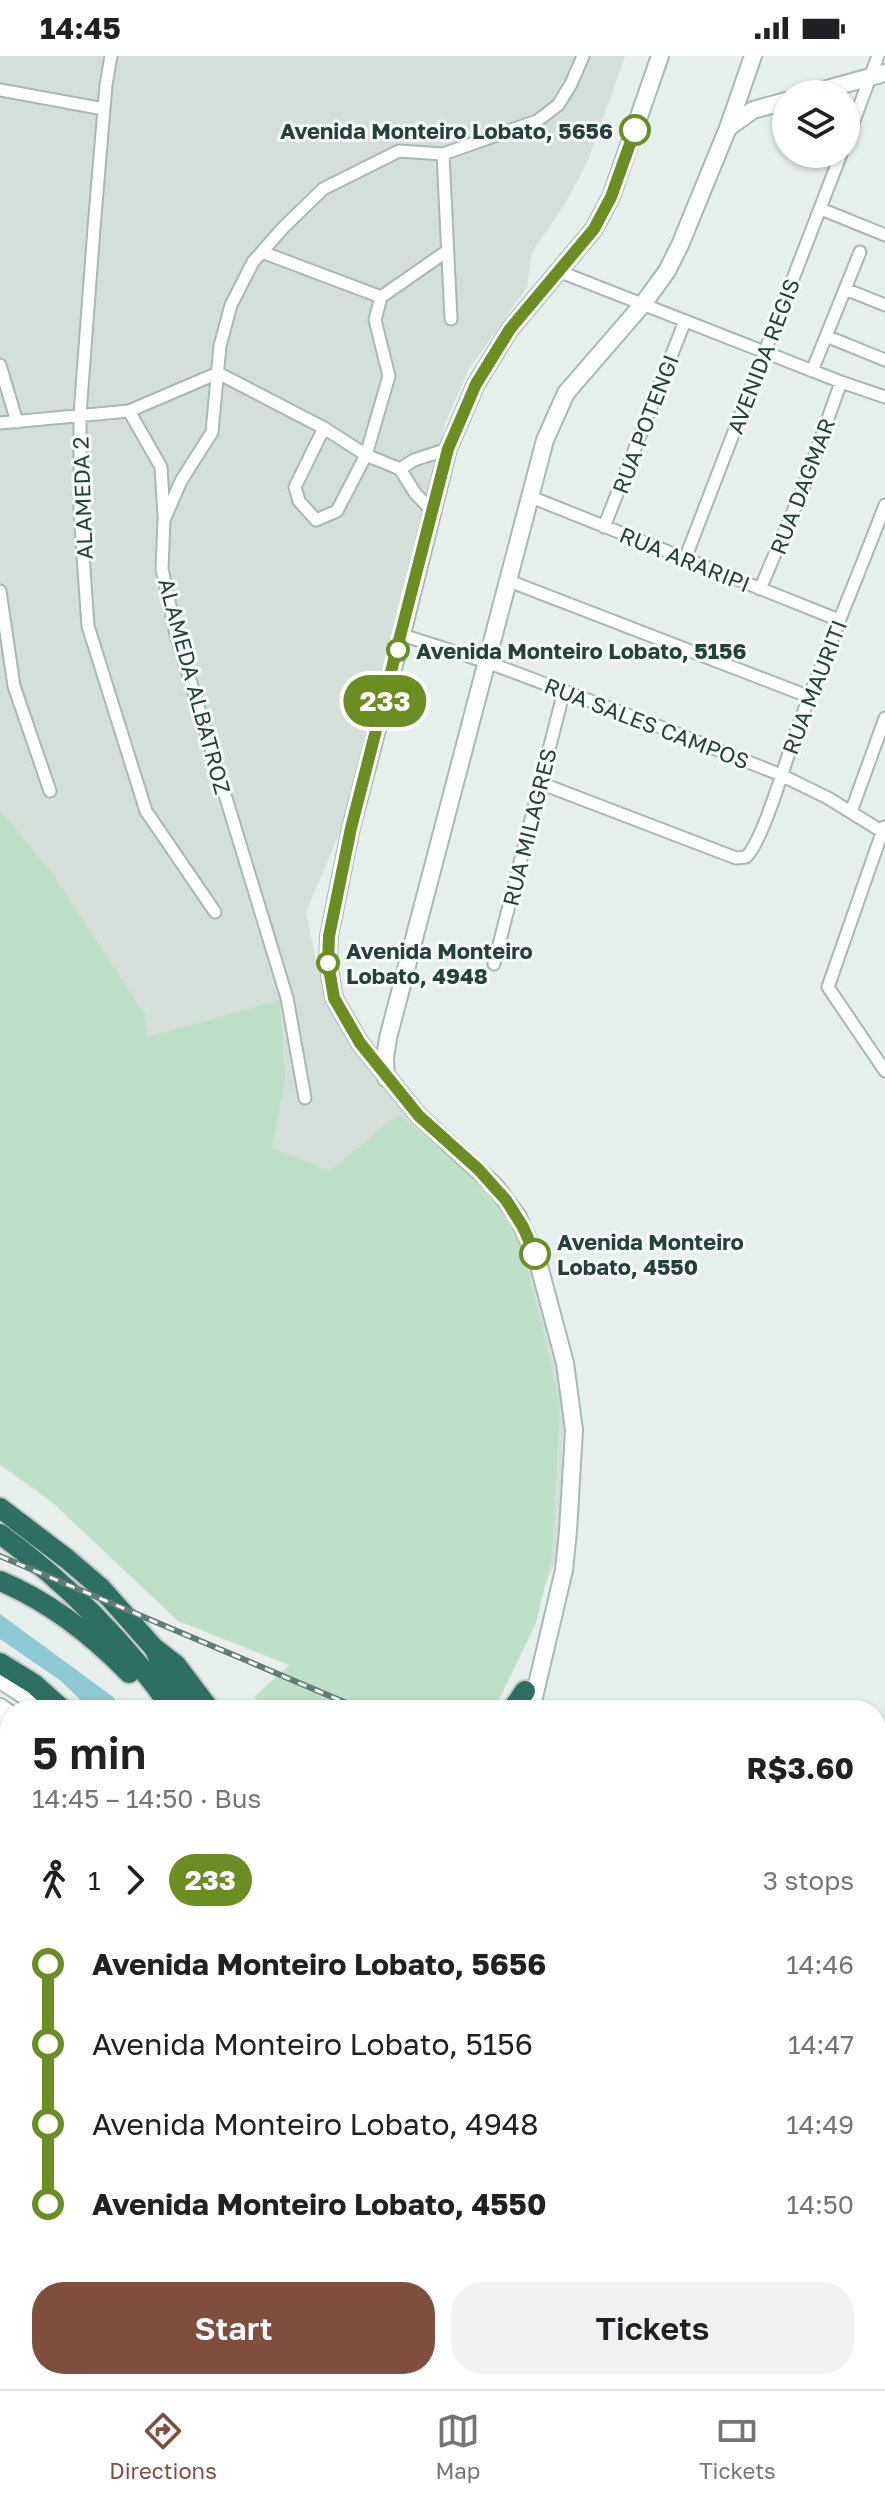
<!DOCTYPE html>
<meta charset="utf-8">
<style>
:root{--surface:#fff;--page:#f2f2f2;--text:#202124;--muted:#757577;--line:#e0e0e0;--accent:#7f4e3f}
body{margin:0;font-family:"Golos Text",sans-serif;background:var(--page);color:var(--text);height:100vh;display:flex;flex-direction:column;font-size:30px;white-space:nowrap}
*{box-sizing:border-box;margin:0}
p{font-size:26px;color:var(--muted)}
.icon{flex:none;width:44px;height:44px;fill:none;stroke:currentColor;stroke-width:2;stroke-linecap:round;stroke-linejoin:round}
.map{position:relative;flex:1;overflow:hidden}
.panel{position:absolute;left:0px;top:1644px;width:886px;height:690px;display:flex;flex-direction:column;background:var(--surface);border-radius:32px 32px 0 0;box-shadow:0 2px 6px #0004}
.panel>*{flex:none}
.badge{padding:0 16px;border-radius:26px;font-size:28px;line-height:52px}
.tools{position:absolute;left:772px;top:24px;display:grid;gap:16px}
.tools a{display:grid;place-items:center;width:88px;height:88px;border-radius:50%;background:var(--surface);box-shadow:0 2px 6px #0004;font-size:40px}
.map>.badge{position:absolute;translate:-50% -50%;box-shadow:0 0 0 4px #fff}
.legs{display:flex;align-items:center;gap:12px;height:88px;padding:0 32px;font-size:26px}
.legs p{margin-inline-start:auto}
.summary{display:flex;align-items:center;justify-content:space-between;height:136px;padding:0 32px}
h1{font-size:44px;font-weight:600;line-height:60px}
.action{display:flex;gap:16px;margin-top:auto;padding:16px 32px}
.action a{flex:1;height:92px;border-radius:32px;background:var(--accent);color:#fff;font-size:32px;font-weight:600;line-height:92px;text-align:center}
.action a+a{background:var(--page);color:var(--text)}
ul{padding:0 32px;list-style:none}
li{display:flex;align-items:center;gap:28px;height:80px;font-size:30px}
li i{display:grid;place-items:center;width:12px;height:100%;margin:0 10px;background:currentColor}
li i::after{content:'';width:20px;height:20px;margin:-10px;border:6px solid;border-radius:50%;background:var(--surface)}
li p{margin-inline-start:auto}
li:first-child i{background:linear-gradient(#0000 50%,currentColor 0)}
li:last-child i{background:linear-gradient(currentColor 50%,#0000 0)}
.status{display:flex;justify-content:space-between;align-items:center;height:56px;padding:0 40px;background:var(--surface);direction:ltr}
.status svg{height:22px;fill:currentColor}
.dock{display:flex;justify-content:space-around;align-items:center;height:112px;border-top:2px solid var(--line);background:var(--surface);font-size:22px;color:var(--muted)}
.dock a{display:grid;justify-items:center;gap:4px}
.dock .on{color:var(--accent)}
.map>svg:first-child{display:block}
.built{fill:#d4dfda}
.green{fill:#bfe0c8}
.water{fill:#8ec9d4}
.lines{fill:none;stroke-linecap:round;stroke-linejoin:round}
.street-casing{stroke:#a8b8b2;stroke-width:15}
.secondary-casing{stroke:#a4bbb3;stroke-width:20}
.highway-casing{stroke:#c2cac8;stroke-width:24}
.street{stroke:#fff;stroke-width:11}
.secondary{stroke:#fff;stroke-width:16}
.highway{stroke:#2f6f62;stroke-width:20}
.rail-casing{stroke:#5f7d75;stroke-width:6}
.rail{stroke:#f7fbf9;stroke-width:3;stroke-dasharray:9;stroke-linecap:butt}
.line-1-casing{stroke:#fff;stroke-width:18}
.line-1{stroke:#6b8e23;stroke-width:12}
.stop-1-dot{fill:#fff;stroke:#6b8e23;stroke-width:4}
.labels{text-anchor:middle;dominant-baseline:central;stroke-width:6;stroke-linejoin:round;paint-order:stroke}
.stop-label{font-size:22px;font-weight:bold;fill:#24423a;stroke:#f7fbf9;text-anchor:start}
.street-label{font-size:22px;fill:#24423a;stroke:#f7fbf9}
</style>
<div class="status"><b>14:45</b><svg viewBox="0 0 49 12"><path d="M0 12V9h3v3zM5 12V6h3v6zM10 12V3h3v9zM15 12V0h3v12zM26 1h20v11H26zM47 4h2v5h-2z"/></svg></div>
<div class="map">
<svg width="885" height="2333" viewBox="0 0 885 2333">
<rect width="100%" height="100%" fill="#e6efeb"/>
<path class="built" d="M0,0H625L588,104L565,148L532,196L527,231L469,313L446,365L342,771L306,856L318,915L328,944L343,970L485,1123L526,1185L565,1344L557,1502L489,1654L178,1565L54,1448L0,1409Z"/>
<path class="green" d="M0,754L52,817L145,959L148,981L280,944L285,1024L272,1092L330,1115L399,1058L491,1136L523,1193L560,1347L552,1500L536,1567L494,1654H268L254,1641L289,1609L178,1565L48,1442L0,1408Z
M549,2324H567L571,2333H538L537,2330Z
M584,2324H629L631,2333H588Z"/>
<path class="water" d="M0,1558L112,1640L125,1654H91L61,1625L0,1583Z"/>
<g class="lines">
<g class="street-casing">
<path id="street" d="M111,0L106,29L94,172L80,358V456L88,570L146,755L215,856
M0,34L104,53
M846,86L878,0
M443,98L451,263
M821,153L885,179
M262,196L381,241L447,195
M558,215L841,326L885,341
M845,233L885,249
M826,280L885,304
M0,309L17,366
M812,315L860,196
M129,355L161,411L164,460
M0,367L129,355L218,317L324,372L366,399L400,413L415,437L431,454
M324,372L295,431L299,445L316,464L337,455L366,399L389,320L375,264L381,241
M400,413L414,404L448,393
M531,441L839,564
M604,471L685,265
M685,503L841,98
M509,525L810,641
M760,533L804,430L841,326
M0,535L14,630L50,735
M402,579L487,606L668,674L781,719L828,742L883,776
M540,727L736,802L746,801C764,784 787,699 798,671C825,597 857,523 885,449
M851,756L885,662
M884,771L828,931L885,1015
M494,908L564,635
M305,1042L287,942L176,578L162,513L164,464L181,425L212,376L220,290L231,249L253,206L283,172L323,133L399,95L443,98L537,65L558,49L571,28L583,0
M0,2045L10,2049
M0,2100L10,2104
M0,2159L10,2163
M0,2210L10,2214
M0,2230L10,2234
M0,2298L10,2276
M275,2324L297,2333
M410,2324L430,2333
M577,2324L582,2333
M116,2325L135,2333
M241,2333L245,2324
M379,2333L383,2324
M512,2333L515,2324"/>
</g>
<g class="secondary-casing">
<path id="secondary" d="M809,38L885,17
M728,72L753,54L786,45
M386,1022L385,1002L388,982L545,384L566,337L643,248L667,215L680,189L728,72L753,0
M0,1624L47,1654
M0,1651L10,1658
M531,1654L564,1514L568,1475L574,1374L565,1307L538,1206L518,1161L495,1130L419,1060L360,987L334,942L328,907L329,880L351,772L400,586L448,393L476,328L510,273L594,173L611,141L660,0
M0,1667L10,1675
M0,1953L10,1957
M0,1984L10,1988
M14,2333L16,2324
M75,2333L79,2324"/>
</g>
<g class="highway-casing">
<path id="highway" d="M0,1452L67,1503L101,1532L154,1592L176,1609L210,1654
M0,1478C64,1524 128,1589 173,1654
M0,1525C48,1545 93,1580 129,1617
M156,1596L165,1618L190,1650
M0,1607L34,1628L63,1654
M512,1654L525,1635
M876,1857L885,1836
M876,1898L885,1875
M876,1937L885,1914
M876,1989L885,1967
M876,2036L885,2014
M876,2090L885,2071
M876,2234L885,2230
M876,2273L885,2277
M638,2324L640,2333
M818,2324L831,2333
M847,2324L868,2333
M701,2333L705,2324
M720,2333L723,2324
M738,2333L741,2324
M754,2333L758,2324"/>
</g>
<use href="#street" class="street"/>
<use href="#secondary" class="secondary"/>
<use href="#highway" class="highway"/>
<g class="rail-casing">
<path id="rail" d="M0,1500L363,1654
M876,2094L885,2106"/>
</g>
<use href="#rail" class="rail"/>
</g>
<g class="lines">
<g class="line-1-casing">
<path id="line-1" d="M535,1198L523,1171L506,1144L478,1113L419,1060L360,987L334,942L328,907L329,880L351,772L448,393L476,328L510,273L594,173L611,141L635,74"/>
</g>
<use href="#line-1" class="line-1"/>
</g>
<g class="stop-1-dot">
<circle cx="635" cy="74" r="14"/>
<circle cx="398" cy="594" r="10"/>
<circle cx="328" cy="907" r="10"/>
<circle cx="535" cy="1198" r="14"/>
</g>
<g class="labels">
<g class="stop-label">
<text x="613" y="74" text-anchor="end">Avenida Monteiro Lobato, 5656</text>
<text x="416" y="594">Avenida Monteiro Lobato, 5156</text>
<text x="346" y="894">Avenida Monteiro<tspan x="346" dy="25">Lobato, 4948</tspan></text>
<text x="557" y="1185">Avenida Monteiro<tspan x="557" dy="25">Lobato, 4550</tspan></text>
</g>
<g class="street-label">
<text transform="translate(763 300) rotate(-69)">AVENIDA REGIS</text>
<text transform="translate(645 368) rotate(-69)">RUA POTENGI</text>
<text transform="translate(802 430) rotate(-69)">RUA DAGMAR</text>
<text transform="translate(82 442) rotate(-92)">ALAMEDA 2</text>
<text transform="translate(685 503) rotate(22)">RUA ARARIPI</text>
<text transform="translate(195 630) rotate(75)">ALAMEDA ALBATROZ</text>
<text transform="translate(814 631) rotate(-69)">RUA MAURITI</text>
<text transform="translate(647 667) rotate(21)">RUA SALES CAMPOS</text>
<text transform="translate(529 771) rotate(-76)">RUA MILAGRES</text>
</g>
</g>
</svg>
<div class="tools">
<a><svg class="icon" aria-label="layers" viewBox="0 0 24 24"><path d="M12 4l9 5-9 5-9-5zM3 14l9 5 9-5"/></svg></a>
</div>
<b class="badge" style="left:385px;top:645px;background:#6b8e23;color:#fff">233</b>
<section class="panel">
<div class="summary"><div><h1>5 min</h1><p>14:45 – 14:50 · Bus</p></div><b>R$3.60</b></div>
<div class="legs"><svg class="icon" aria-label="walk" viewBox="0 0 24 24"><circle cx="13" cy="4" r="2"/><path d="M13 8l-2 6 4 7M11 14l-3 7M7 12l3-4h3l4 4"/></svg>1<svg class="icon" aria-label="forward" viewBox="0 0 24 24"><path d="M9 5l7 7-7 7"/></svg><b class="badge" style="background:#6b8e23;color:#fff">233</b><p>3 stops</p></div>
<ul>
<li><i style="color:#6b8e23"></i><b>Avenida Monteiro Lobato, 5656</b><p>14:46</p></li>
<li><i style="color:#6b8e23"></i><span>Avenida Monteiro Lobato, 5156</span><p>14:47</p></li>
<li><i style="color:#6b8e23"></i><span>Avenida Monteiro Lobato, 4948</span><p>14:49</p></li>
<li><i style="color:#6b8e23"></i><b>Avenida Monteiro Lobato, 4550</b><p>14:50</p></li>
</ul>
<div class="action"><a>Start</a><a>Tickets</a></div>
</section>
</div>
<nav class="dock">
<a class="on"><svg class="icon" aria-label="directions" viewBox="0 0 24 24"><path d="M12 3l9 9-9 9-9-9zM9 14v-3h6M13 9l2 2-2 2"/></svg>Directions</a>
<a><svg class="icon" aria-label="map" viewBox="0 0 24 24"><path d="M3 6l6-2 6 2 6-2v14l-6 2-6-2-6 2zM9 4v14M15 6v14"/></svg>Map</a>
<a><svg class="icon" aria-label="tickets" viewBox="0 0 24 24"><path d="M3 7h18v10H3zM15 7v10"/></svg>Tickets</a>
</nav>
